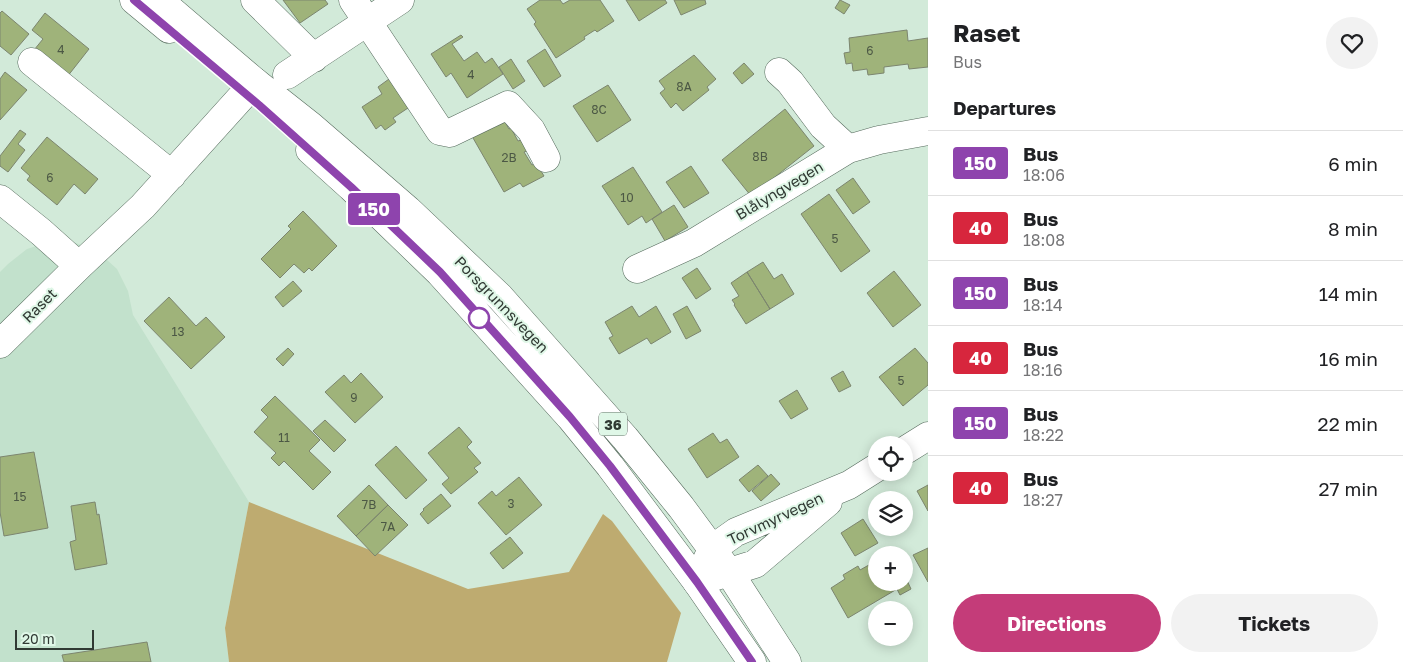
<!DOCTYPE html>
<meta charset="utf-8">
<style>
:root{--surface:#fff;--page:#f2f2f2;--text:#202124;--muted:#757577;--line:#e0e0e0;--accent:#c43c79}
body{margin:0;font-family:"Golos Text",sans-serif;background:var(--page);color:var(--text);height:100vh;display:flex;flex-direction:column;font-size:19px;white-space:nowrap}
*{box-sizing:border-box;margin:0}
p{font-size:16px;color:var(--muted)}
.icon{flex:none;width:28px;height:28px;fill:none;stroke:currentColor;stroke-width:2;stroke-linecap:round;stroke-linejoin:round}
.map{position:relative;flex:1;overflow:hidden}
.panel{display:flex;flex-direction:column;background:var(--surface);width:475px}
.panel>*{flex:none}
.badge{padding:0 10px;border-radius:4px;font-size:18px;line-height:32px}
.tools{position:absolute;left:868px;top:436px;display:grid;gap:10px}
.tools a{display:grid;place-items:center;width:45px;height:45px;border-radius:50%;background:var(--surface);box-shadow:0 2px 12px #0003;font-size:25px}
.scale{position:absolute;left:15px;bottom:12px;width:79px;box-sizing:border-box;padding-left:5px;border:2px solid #303933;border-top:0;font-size:14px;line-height:18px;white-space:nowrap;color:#303933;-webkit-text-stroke:4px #dff7e7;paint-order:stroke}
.map>.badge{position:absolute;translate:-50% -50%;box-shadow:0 0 0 2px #fff}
h2{padding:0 25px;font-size:19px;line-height:45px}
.round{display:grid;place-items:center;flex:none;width:52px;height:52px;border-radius:26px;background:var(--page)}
.headline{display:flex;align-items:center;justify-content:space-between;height:85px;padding:0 25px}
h1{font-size:24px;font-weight:700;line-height:38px}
.button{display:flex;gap:10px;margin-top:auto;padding:10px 25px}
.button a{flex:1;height:58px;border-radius:30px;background:var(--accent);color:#fff;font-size:20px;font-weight:700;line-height:58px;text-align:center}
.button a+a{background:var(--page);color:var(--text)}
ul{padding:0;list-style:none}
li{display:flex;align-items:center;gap:15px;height:65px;padding:0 25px;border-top:1px solid var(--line)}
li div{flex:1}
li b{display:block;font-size:19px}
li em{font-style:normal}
li .badge{min-width:55px;font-weight:700;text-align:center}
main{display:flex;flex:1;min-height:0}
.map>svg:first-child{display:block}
.built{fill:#c2e1cc}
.forest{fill:#beab70}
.building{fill:#9fb37a;stroke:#7c856f}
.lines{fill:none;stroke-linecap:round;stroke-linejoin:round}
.minor-casing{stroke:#556a5c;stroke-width:29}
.highway-casing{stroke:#556a5c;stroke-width:29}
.minor{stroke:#fff;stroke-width:28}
.highway{stroke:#fff;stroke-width:28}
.line-casing{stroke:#fff;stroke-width:11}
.line{stroke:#8e44ad;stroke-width:8}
.stop-dot{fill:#fff;stroke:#8e44ad;stroke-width:2.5}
.labels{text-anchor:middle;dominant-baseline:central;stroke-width:4;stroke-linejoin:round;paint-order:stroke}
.number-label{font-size:12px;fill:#4c5845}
.shield{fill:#dff7e7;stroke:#647269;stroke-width:1}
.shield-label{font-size:14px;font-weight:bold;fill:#303933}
.street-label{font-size:15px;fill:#303933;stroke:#dff7e7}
</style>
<main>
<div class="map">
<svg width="928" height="662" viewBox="0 0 928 662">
<rect width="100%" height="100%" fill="#d2ead9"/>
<path class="built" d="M51,241L76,243L98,252L117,269L128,291L133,315L249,502L225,628L229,662H0V272L8,264L27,249Z"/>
<path class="forest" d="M249,502L468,589L569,572L603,514L612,521L681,613L667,662H229L225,628Z"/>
<path class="building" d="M283,0H325L328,4L300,23Z
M540,0H560L563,4L570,0H600L614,21L597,32L595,30L584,37L585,39L556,58L534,24L536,22L527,9Z
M626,0H665L667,3L639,21Z
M674,0H705L706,4L681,15Z
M840,0L850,5L844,14L835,8Z
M2,11L29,34L11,55L0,46V13Z
M45,13L89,49L67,77L34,50L43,39L32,30Z
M907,30L908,41L928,38V67L909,69L908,64L884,67V73L868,75L867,69L853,71L852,63L846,64L844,53L850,52L849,38Z
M461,35L463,37L452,44L464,61L477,52L485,63L492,58L503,74L467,98L451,73L446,77L431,54Z
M545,49L561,76L544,87L527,61Z
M694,55L716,79L707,87L709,90L683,111L676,103L671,108L660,93L665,89L659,81Z
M511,59L525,81L513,89L499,67Z
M744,63L754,74L742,84L733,73Z
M5,72L27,90L0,120V79Z
M389,79L408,108L393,118L396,122L385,130L381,125L376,129L362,107L382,94L378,87Z
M608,85L631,120L597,142L573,106Z
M785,109L814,146L751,196L722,160Z
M500,113L509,129L511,128L518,141L521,140L527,151L524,152L532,165L536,163L544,176L523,187L520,183L504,192L469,131Z
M20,130L26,134L18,144L25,150L8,172L0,166V156Z
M47,137L98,179L85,194L74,184L57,205L27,180L30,176L21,168Z
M691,166L709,193L684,208L666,182Z
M633,167L662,212L646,223L642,216L628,225L602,186Z
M853,178L870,202L853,214L836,190Z
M829,194L870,251L841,272L801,214Z
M674,205L688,227L665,241L652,219Z
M303,211L337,246L312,271L309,268L304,273L294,264L280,278L261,259L291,229L288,226Z
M763,262L774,279L782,274L794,294L770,309L747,272Z
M697,268L711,289L696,299L682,278Z
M894,271L921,305L893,327L867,293Z
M747,272L770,309L746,324L734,305L735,304L732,300L739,296L731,283Z
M293,281L302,291L283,307L275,297Z
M169,297L196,326L206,317L225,337L191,369L144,321Z
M632,306L639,317L656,306L671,332L651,344L647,338L619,354L609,338L613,336L605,322Z
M687,306L701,331L686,339L673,314Z
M288,348L294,354L283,366L276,359Z
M915,348L928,363V385L903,406L879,377Z
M843,371L851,386L839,392L831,378Z
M361,373L383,397L355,423L325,392L344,375L351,383Z
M797,390L808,409L791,419L779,401Z
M275,396L320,440L309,451L331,472L313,490L284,461L279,466L271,458L276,453L254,432L268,417L261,410Z
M325,420L346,440L334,452L313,431Z
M459,427L472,442L467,447L481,463L474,468L478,472L451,494L442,484L449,478L428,453Z
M713,433L720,443L727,439L739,457L707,478L688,449Z
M396,446L427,480L406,499L375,465Z
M34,452L48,528L4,536L0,512V457Z
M758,465L768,476L749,492L739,480Z
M771,474L780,484L761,501L752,491Z
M519,477L542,505L506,535L478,503L492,491L496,496Z
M369,485L388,505L356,536L337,516Z
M928,485V511L917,491Z
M441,494L451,506L428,524L420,514L424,510L423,509Z
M95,502L97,515L99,514L107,564L75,570L70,542L76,540L71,506Z
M388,505L408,525L375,556L356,536Z
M863,519L878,543L855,556L841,533Z
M510,537L523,553L503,569L490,553Z
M928,548V582L913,555Z
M876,561V582H904V574L911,589L900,595L897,589L848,618L831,588L845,579L843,575L858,566L860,570Z
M147,642L151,662H64L62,655Z"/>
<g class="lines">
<g class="minor-casing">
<path id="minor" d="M255,0L314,58
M353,0L440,131L450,133L508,105L531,130L546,158
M32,62L172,175
M779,72L790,82L823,126L848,149
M287,75L400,0
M0,199L41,232L79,266
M637,269L694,243L848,149L879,140L928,131
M0,344L79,266L143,206L255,82
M904,451L928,436
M707,579L755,564L828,502
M697,582L712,549L736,532L849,485L876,468"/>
</g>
<g class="highway-casing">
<path id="highway" d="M134,0L169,29
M159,0L255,82L312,127L408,210L500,297L625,438L681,507L729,572L787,662
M310,150L351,187L440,273L570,417L610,466L697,582L752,662"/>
</g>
<use href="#minor" class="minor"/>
<use href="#highway" class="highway"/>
</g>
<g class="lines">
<g class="line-casing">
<path id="line" d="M134,0L259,105L351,187L440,272L570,417L610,466L697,582L752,662"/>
</g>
<use href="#line" class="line"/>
</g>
<circle class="stop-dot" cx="479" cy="318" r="10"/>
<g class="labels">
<g class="number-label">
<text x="61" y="49">4</text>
<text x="870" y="50">6</text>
<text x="471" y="74">4</text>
<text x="684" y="86">8A</text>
<text x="599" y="109">8C</text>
<text x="760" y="156">8B</text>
<text x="509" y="157">2B</text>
<text x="50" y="177">6</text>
<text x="627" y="197">10</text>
<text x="835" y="238">5</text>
<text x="178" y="331">13</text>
<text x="901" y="380">5</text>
<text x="354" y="397">9</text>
<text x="284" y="437">11</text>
<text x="20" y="496">15</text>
<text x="511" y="503">3</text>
<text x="369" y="504">7B</text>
<text x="388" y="526">7A</text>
</g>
<rect class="shield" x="599" y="412.5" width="28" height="23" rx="4"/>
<g class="shield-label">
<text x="613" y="424">36</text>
</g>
<g class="street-label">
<text transform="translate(779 190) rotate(-31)">Blålyngvegen</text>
<text transform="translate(502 304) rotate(46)">Porsgrunnsvegen</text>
<text transform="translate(39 305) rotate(-45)">Raset</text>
<text transform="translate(775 518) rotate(-25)">Torvmyrvegen</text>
</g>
</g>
</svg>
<div class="tools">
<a><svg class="icon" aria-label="locate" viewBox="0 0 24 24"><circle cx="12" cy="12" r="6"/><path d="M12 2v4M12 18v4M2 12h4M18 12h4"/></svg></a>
<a><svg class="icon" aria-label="layers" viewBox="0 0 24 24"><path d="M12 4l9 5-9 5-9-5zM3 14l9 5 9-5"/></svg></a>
<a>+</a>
<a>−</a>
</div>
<div class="scale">20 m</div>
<b class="badge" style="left:374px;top:209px;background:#8e44ad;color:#fff">150</b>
</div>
<section class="panel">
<div class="headline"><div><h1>Raset</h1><p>Bus</p></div><a class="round"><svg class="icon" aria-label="heart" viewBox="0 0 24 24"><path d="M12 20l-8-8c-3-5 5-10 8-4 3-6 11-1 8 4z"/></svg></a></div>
<h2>Departures</h2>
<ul>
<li><span class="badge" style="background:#8e44ad;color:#fff">150</span><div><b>Bus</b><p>18:06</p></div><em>6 min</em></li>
<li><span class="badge" style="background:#d7263d;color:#fff">40</span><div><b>Bus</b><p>18:08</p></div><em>8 min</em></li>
<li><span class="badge" style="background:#8e44ad;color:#fff">150</span><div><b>Bus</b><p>18:14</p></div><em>14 min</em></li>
<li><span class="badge" style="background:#d7263d;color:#fff">40</span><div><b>Bus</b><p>18:16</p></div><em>16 min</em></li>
<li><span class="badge" style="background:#8e44ad;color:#fff">150</span><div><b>Bus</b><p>18:22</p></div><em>22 min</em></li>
<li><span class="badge" style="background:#d7263d;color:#fff">40</span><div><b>Bus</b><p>18:27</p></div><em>27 min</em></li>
</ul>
<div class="button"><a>Directions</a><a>Tickets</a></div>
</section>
</main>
